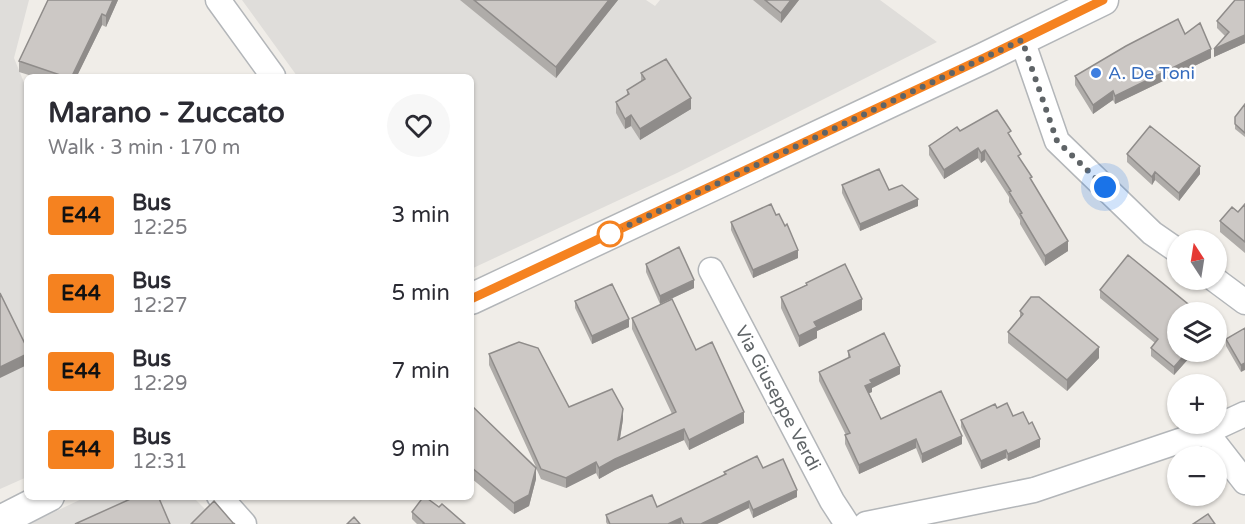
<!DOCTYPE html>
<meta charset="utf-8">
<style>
:root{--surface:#fff;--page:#f7f7f7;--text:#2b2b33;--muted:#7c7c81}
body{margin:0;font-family:"Varela Round",sans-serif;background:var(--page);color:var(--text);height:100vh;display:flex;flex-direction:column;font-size:22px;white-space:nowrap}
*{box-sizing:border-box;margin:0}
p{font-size:20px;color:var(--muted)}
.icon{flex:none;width:33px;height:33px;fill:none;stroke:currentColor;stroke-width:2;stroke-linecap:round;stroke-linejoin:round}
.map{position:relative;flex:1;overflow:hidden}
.panel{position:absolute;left:24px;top:74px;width:450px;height:426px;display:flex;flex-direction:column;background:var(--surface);border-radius:9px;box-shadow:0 2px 4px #0004}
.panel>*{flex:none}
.badge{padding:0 12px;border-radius:4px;font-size:21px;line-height:39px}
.needle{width:39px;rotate:348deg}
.buttons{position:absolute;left:1167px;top:230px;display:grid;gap:12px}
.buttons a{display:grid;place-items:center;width:60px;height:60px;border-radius:50%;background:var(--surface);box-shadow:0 2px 4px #0004;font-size:30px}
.you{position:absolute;width:30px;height:30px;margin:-15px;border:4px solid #fff;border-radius:50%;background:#1a73e8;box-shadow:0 0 0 9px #1a73e833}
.map>.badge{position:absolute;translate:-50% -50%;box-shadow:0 0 0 3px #fff}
.round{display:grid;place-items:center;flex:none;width:63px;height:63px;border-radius:32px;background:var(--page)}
.head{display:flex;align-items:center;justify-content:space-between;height:102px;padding:0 24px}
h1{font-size:28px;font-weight:700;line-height:45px}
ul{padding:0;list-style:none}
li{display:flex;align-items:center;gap:18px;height:78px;padding:0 24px}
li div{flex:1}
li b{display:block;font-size:22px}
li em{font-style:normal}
li .badge{min-width:66px;font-weight:700;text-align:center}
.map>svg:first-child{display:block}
.industrial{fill:#dfddda}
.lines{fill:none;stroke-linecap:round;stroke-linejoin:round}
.minor-casing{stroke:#b3b6b9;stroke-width:27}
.tertiary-casing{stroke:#b3b6b9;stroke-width:33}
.minor{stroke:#fff;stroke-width:24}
.tertiary{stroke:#fff;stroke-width:30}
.wall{fill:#afaca9}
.shaded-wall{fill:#8f8c8a}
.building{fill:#ccc8c5;stroke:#8f8c8a;stroke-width:1.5}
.line-casing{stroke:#fff;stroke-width:14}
.line{stroke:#f58220;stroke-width:9}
.walk{stroke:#5f6467;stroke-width:6;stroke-dasharray:0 10.8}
.shop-dot{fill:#3f7fe0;stroke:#fff;stroke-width:2}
.stop-dot{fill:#fff;stroke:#f58220;stroke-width:3}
.labels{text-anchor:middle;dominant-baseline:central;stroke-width:5;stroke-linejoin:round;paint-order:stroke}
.shop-label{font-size:18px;fill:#366cbe;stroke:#fff;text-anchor:start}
.street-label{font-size:18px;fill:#5f6467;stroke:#fff}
</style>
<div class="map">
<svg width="1245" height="524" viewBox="0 0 1245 524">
<rect width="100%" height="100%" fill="#f0ede8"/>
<path class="industrial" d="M0,0H29L14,58L27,90V477L0,489Z
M242,0H646L655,6L660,0H880L937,42L677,173L471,269V76H297Z
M88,496L193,497L220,524H29Z"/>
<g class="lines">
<g class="minor-casing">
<path id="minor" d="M218,0L273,76
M1022,40L1057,141L1152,233L1178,251
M711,270L832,501L847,524
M1214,279L1245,302
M1206,432L1245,482
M219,496L244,524
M866,524L1034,490L1206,432L1245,414"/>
</g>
<g class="tertiary-casing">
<path id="tertiary" d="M471,299L984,58L1103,0
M0,521L49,496"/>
</g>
<use href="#minor" class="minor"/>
<use href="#tertiary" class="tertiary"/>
</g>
<path class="wall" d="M48,0H118L106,27L102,25L77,76H32L19,72V61Z
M460,0H618L556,78Z
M753,0H799L781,23Z
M1245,0V43L1214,57L1225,36L1217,28V21Z
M1185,34L1211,58L1115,104L1113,100L1093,114L1075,85V76Z
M641,73L691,109L640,140L631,126L625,129L616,113V102L627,95V90L641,82Z
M1245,104V137L1235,129V117Z
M960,131L1011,139L1021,161L1068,251L1045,266L1020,224V220L1009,202V197L985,160L981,163L978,158L944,179L929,155V146Z
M1127,154L1200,174L1179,201L1155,180L1152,185L1127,162Z
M842,185L889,190L918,206L860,231L842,193Z
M1245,204V253L1220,232V221L1238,212Z
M776,215L798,258L753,278L731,230V222Z
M646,264L694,288L660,304L646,272Z
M806,283L862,310L817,331V338L799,347L781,308V297L806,285Z
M1100,290L1188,312L1171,334L1190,351V357L1174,375L1151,356V348L1155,343L1100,298Z
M575,301L629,327L592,344L575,308Z
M1020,311L1099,358L1067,391L1008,343V332L1020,318Z
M632,318L696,350L744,423L689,450L684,440L615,470L599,479L596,473L566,488L541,479L536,468V479L529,506L514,514L471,478V405L536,467L489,365V354L569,407L623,419L620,439L672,414L632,329Z
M1245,328L1241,372L1226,346V339Z
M848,351L900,374L872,388V392L869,393L881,419L962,444L922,463L916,448L859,474L845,444V435H846L819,381V372L848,358Z
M997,408L1013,416L1040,447L1008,461L1006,458L981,469L961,427V420Z
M763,468L797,497L753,518L749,508L717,524H607L606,522V515L657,507L724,475V472Z
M439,507L465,524H417L412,519V512Z"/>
<path class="shaded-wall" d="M113,0H118L106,27V16Z
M609,0H618L556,78V67Z
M791,0H799L781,23V13Z
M102,14V25L77,76H72Z
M1245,35V43L1214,57V49Z
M1211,49V58L1115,104V96Z
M1113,91V100L1093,114V105Z
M691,98V109L640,140V129Z
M631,115V126L625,129V119Z
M978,148V158L944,179V170Z
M985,150V160L981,163V153Z
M1200,166V174L1179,201V193Z
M1155,172V180L1152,185V177Z
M918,199V206L860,231V224Z
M1068,241V251L1045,266V256Z
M798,250V258L753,278V270Z
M694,280V288L660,304V296Z
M862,299V310L817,331V338L799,347V336L814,322Z
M1188,304V312H1182Z
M1178,318V326L1168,339V331Z
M629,319V327L592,344V336Z
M1099,347V358L1067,391V380Z
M1188,351H1190V357L1174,375V367Z
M27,354V365L0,378V367Z
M1245,363V370L1241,372V365Z
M900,366V374L872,388V392L865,395V386L870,380Z
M623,409V419L618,450V440Z
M744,412V423L689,450V440Z
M684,429V440L615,470L599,479V468L615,459Z
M962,436V444L922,463V454Z
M916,439V448L859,474V465Z
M1040,439V447L1008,461V454Z
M1006,450V458L981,469V461Z
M596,462V473L566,488V478Z
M536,468V479L529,506L514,514V503Z
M797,490V497L753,518V510Z
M749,501V508L717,524H701Z
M681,518V524H668Z"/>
<path class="building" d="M48,0H113L106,16L102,14L72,76H63L19,61Z
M474,0H609L556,67Z
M765,0H791L781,13Z
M1235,0H1245V35L1214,49L1229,32L1217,21Z
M1178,19L1185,34L1200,23L1211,49L1115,96L1113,91L1093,105L1075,76L1126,46Z
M666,59L691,98L640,129L631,115L625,119L616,102L629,94L627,90L645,79L641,73Z
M1245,104V133L1235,124V117Z
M997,110L1011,131L1008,133L1021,154L1018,156L1032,177L1030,178L1068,241L1045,256L1020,214L1022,213L1009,192L1011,191L985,150L981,153L978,148L944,170L929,146L957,127L960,131Z
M1150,126L1200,166L1179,193L1155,172L1152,177L1127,154Z
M879,169L889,190L902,185L918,199L860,224L842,185Z
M771,204L776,215L779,214L785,226L787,224L798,250L753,270L731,222Z
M1245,204V242L1220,221L1232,207L1238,212Z
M679,247L694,280L660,296L646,264Z
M1128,255L1188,304L1182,312H1178V318L1168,331L1178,339V351H1188L1174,367L1151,348L1158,339L1100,290Z
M845,264L862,299L814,322L817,327L799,336L781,297L807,285L806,283Z
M612,284L629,319L592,336L575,301Z
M0,293L27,348V354L0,367Z
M1031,297H1039L1099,347L1067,380L1008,332L1023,314L1020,311Z
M672,299L696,350L712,342L744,412L689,440L684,429L615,459L599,468L596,462L566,478L541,469L489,354L519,342L538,348L569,407L612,389L623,409L618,440L676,412L632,318Z
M1245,328V363L1241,365L1226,339Z
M884,333L900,366L870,380L872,383L865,386L881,419L941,391L962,436L922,454L916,439L859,465L845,435L850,433L819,372L850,357L848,351Z
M1007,403L1013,416L1023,412L1029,424L1032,422L1040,439L1008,454L1006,450L981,461L961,420L995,404L997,408Z
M471,405L536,468L529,495L514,503L471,467Z
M757,456L763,468L783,459L797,490L753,510L749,501L701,524H684L681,518L668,524H610L606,515L652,495L657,507L726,474L724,472Z
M137,496H158L170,524H75Z
M424,496L439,507L442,504L465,524H423L424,523L412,512Z
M214,501L233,523L235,524H191Z
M1208,514L1215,524H1193Z
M354,517L360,524H347Z"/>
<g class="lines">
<g class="line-casing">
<path id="line" d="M471,299L984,58L1103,0"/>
</g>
<use href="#line" class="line"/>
<path class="walk" d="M610,234L1022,40L1057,141L1105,187"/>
</g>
<circle class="shop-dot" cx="1096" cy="73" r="6"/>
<circle class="stop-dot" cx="610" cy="234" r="12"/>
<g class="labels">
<g class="shop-label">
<text x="1108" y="73">A. De Toni</text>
</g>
<g class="street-label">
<text transform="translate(778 398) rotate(62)">Via Giuseppe Verdi</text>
</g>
</g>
</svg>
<div class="buttons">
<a><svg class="needle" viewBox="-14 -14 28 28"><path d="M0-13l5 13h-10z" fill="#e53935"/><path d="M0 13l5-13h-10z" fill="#7c7c81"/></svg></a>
<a><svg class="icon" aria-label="layers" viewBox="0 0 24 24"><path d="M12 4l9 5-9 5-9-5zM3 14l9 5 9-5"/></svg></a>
<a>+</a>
<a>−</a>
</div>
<div class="you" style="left:1105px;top:187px"></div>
<section class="panel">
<div class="head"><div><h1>Marano - Zuccato</h1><p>Walk · 3 min · 170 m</p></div><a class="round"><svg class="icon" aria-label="heart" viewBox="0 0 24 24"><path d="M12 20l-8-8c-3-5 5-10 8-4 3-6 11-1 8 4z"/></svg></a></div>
<ul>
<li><span class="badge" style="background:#f58220;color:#111">E44</span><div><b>Bus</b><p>12:25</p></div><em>3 min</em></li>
<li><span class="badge" style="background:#f58220;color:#111">E44</span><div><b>Bus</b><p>12:27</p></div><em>5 min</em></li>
<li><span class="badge" style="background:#f58220;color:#111">E44</span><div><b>Bus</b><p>12:29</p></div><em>7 min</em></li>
<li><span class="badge" style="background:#f58220;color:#111">E44</span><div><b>Bus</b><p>12:31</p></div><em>9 min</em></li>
</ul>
</section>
</div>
